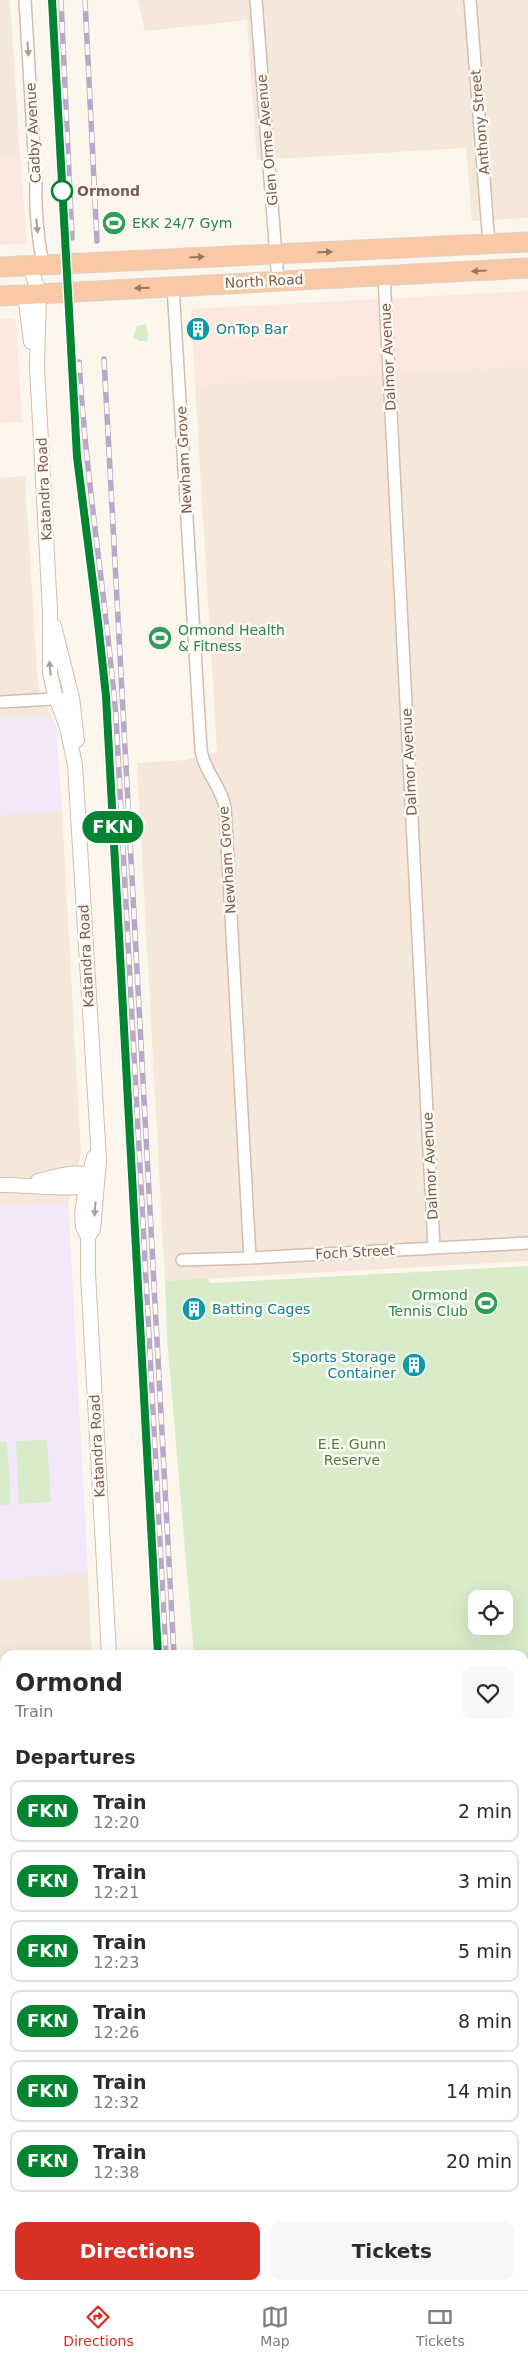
<!DOCTYPE html>
<style>
:root{--surface:#fff;--page:#f7f7f7;--text:#2b2b33;--muted:#7c7c81;--line:#e1e1e2;--accent:#d93025}
body{margin:0;font-family:"DejaVu Sans",sans-serif;background:var(--page);color:var(--text);height:100vh;display:flex;flex-direction:column;font-size:19px;white-space:nowrap}
*{box-sizing:border-box;margin:0}
p{font-size:16px;color:var(--muted)}
.icon{flex:none;width:28px;height:28px;fill:none;stroke:currentColor;stroke-width:2;stroke-linecap:round;stroke-linejoin:round}
.map{position:relative;flex:1;overflow:hidden}
.drawer{position:absolute;left:0px;top:1650px;width:529px;height:640px;display:flex;flex-direction:column;background:var(--surface);border-radius:15px 15px 0 0;box-shadow:0 5px 20px #0002}
.drawer>*{flex:none}
.badge{padding:0 10px;border-radius:16px;font-size:18px;line-height:32px}
.controls{position:absolute;left:468px;top:1590px;display:grid;gap:10px}
.controls a{display:grid;place-items:center;width:45px;height:45px;border-radius:10px;background:var(--surface);box-shadow:0 5px 20px #0002;font-size:25px}
.map>.badge{position:absolute;translate:-50% -50%;box-shadow:0 0 0 2px #fff}
h2{padding:0 15px;font-size:19px;line-height:45px}
.round{display:grid;place-items:center;flex:none;width:52px;height:52px;border-radius:10px;background:var(--page)}
.summary{display:flex;align-items:center;justify-content:space-between;height:85px;padding:0 15px}
h1{font-size:24px;font-weight:800;line-height:38px}
.primary-button{display:flex;gap:10px;margin-top:auto;padding:10px 15px}
.primary-button a{flex:1;height:58px;border-radius:10px;background:var(--accent);color:#fff;font-size:20px;font-weight:800;line-height:58px;text-align:center}
.primary-button a+a{background:var(--page);color:var(--text)}
ul{padding:0;list-style:none}
li{display:flex;align-items:center;gap:15px;height:62px;margin:0 10px 8px;padding:0 5px;border:2px solid var(--line);border-radius:10px}
li div{flex:1}
li b{display:block;font-size:19px}
li em{font-style:normal}
li .badge{min-width:55px;font-weight:700;text-align:center}
.tab-bar{display:flex;justify-content:space-around;align-items:center;height:70px;border-top:1px solid var(--line);background:var(--surface);font-size:14px;color:var(--muted)}
.tab-bar a{display:grid;justify-items:center;gap:2px}
.tab-bar .selected{color:var(--accent)}
.map>svg:first-child{display:block}
.residential{fill:#f5e8da}
.commercial{fill:#fde8e0}
.education{fill:#f3e8fa}
.green{fill:#d8ecc9;fill-rule:evenodd}
.lines{fill:none;stroke-linecap:round;stroke-linejoin:round}
.minor-casing{stroke:#d1beb0;stroke-width:14}
.tertiary-casing{stroke:#d1beb0;stroke-width:16}
.trunk-casing{stroke:#dad1cd;stroke-width:21}
.minor{stroke:#fff;stroke-width:11}
.tertiary{stroke:#fff;stroke-width:14}
.trunk{stroke:#f9c8a4;stroke-width:19}
.rail-casing{stroke:#b9a8c9;stroke-width:5.5}
.rail{stroke:#fffaf3;stroke-width:4;stroke-dasharray:11;stroke-linecap:butt}
.oneway{fill:#af9d94}
.oneway2{fill:#9a7763}
.line-casing{stroke:#fff;stroke-width:11}
.line{stroke:#028430;stroke-width:8}
.stop-dot{fill:#fff;stroke:#028430;stroke-width:2.5}
.labels{text-anchor:middle;dominant-baseline:central;stroke-width:5;stroke-linejoin:round;paint-order:stroke}
.street-label{font-size:14px;fill:#7a5c4d;stroke:#fffaf3}
.stop-label{font-size:14px;font-weight:bold;fill:#7a5c4d;stroke:#fffaf3;text-anchor:start}
.leisure-label{font-size:14px;fill:#27864d;stroke:#fffaf3;text-anchor:start}
.culture-label{font-size:14px;fill:#0d838f;stroke:#fffaf3;text-anchor:start}
.park-label{font-size:14px;fill:#537a41;stroke:#fffaf3}
</style>
<div class="map">
<svg width="528" height="2290" viewBox="0 0 528 2290">
<rect width="100%" height="100%" fill="#fdf6ec"/>
<path class="residential" d="M0,0H10L20,156L0,157Z
M138,0H528V218L472,221L466,148L257,160L247,20L145,31Z
M528,366V1261L165,1281L137,763L185,760L217,752L195,385Z
M25,476L38,687L56,726L62,812L81,1154L68,1203L92,1655H5V1702L0,1703V478Z
M524,1758H528V2290H263V2285H524Z
M0,1775H5V2285H140L141,2290H0Z"/>
<path class="commercial" d="M20,156L27,243L0,245V157Z
M528,291V366L195,385L191,309Z
M13,318L16,322L22,422L0,423V319Z"/>
<path class="education" d="M42,716L52,719L56,726L62,812L0,815V718Z
M62,1203L68,1208L88,1573L0,1579V1206Z"/>
<path class="green" d="M146,324L148,334L147,341H140L133,337L137,326Z
M528,1266V1758H524V1655H194L167,1338L165,1281L208,1278L209,1283H213ZM476,1599H504V1626H476Z
M47,1440L51,1502L19,1504L16,1441Z
M0,1442H7L11,1504L0,1505Z
M0,1726H5V1775H0Z"/>
<g class="lines">
<g class="minor-casing">
<path id="minor" d="M25,0L36,186C35,213 38,238 43,265
M256,0L278,281
M470,0L489,244
M384,276L434,1248
M173,286L201,750C204,771 221,786 225,807L250,1258
M0,702L72,698
M182,1260L250,1258L528,1243
M0,1935H5
M524,2085H528
M0,2234L5,2233
M241,2285V2290"/>
</g>
<g class="tertiary-casing">
<path id="tertiary" d="M30,266L39,294L37,367L50,611V673L55,695L67,727L75,765L99,1160L93,1229L88,1237
M25,294L31,342
M54,626L72,698L77,740
M94,1157L86,1187L82,1214L83,1227L88,1237V1274L109,1655
M38,1181C56,1177 78,1168 95,1178
M0,1185C22,1184 77,1192 93,1184
M0,1719H5
M524,1867H528
M156,2285L157,2290"/>
</g>
<g class="trunk-casing">
<path id="trunk" d="M0,267L528,242
M0,296L528,268"/>
</g>
<use href="#minor" class="minor"/>
<use href="#tertiary" class="tertiary"/>
<use href="#trunk" class="trunk"/>
<g class="rail-casing">
<path id="rail" d="M52,0L65,243
M61,0L72,238
M85,0L97,241
M104,359L174,1655
M79,362C86,481 106,599 116,717L166,1655
M73,381L80,483L98,622L106,696L158,1655
M192,2285V2290
M200,2285V2290
M208,2285V2290"/>
</g>
<use href="#rail" class="rail"/>
</g>
<defs><path id="oneway-solid" d="M-6-.8H1V-3.2L6.5 0L1 3.2V.8H-6Z" transform="scale(1.25)"/></defs>
<g class="oneway">
<use href="#oneway-solid" transform="translate(28 49) rotate(86)"/>
<use href="#oneway-solid" transform="translate(37 226) rotate(85)"/>
<use href="#oneway-solid" transform="translate(50 668) rotate(-95)"/>
<use href="#oneway-solid" transform="translate(95 1209) rotate(94)"/>
</g>
<g class="oneway2">
<use href="#oneway-solid" transform="translate(325 252) rotate(-2)"/>
<use href="#oneway-solid" transform="translate(197 257) rotate(-3)"/>
<use href="#oneway-solid" transform="translate(479 271) rotate(177)"/>
<use href="#oneway-solid" transform="translate(142 288) rotate(178)"/>
</g>
<g class="lines">
<g class="line-casing">
<path id="line" d="M52,0L77,457L98,622L106,696L158,1655"/>
</g>
<use href="#line" class="line"/>
</g>
<defs>
<g id="stadium-disc" transform="scale(1.25)"><circle r="9.5" fill="#2e9e5b" stroke="#fffaf3"/><path d="M0-5a6.5 5 0 1 0 0 10a6.5 5 0 1 0 0-10ZM-3.5-1.8h7v3.6h-7Z" fill="#fff"/></g>
<g id="building-disc" transform="scale(1.25)"><circle r="9.5" fill="#0f9aa8" stroke="#fffaf3"/><path d="M-4-6H4V6H1V3H-1V6H-4ZM-2.5-4.3h1.7v1.8h-1.7ZM.8-4.3h1.7v1.8H.8ZM-2.5-1h1.7V.8h-1.7ZM.8-1h1.7V.8H.8Z" fill="#fff"/></g>
</defs>
<g fill-rule="evenodd">
<use href="#stadium-disc" x="114" y="223"/>
<use href="#building-disc" x="198" y="329"/>
<use href="#stadium-disc" x="160" y="638"/>
<use href="#stadium-disc" x="486" y="1303"/>
<use href="#building-disc" x="194" y="1309"/>
<use href="#building-disc" x="414" y="1365"/>
</g>
<circle class="stop-dot" cx="62" cy="191" r="10"/>
<g class="labels">
<g class="street-label">
<text transform="translate(480 122) rotate(-95)">Anthony Street</text>
<text transform="translate(33 133) rotate(-93)">Cadby Avenue</text>
<text transform="translate(267 140) rotate(-95)">Glen Orme Avenue</text>
<text transform="translate(264 281) rotate(-3)">North Road</text>
<text transform="translate(388 357) rotate(-93)">Dalmor Avenue</text>
<text transform="translate(184 460) rotate(-93)">Newham Grove</text>
<text transform="translate(44 489) rotate(-93)">Katandra Road</text>
<text transform="translate(409 762) rotate(-93)">Dalmor Avenue</text>
<text transform="translate(227 860) rotate(-94)">Newham Grove</text>
<text transform="translate(86 956) rotate(-93)">Katandra Road</text>
<text transform="translate(430 1166) rotate(-93)">Dalmor Avenue</text>
<text transform="translate(355 1252) rotate(-3)">Foch Street</text>
<text transform="translate(97 1446) rotate(-93)">Katandra Road</text>
</g>
<g class="stop-label">
<text x="77" y="191">Ormond</text>
</g>
<g class="leisure-label">
<text x="132" y="223">EKK 24/7 Gym</text>
<text x="178" y="630">Ormond Health<tspan x="178" dy="16">&amp; Fitness</tspan></text>
<text x="468" y="1295" text-anchor="end">Ormond<tspan x="468" dy="16">Tennis Club</tspan></text>
</g>
<g class="culture-label">
<text x="216" y="329">OnTop Bar</text>
<text x="212" y="1309">Batting Cages</text>
<text x="396" y="1357" text-anchor="end">Sports Storage<tspan x="396" dy="16">Container</tspan></text>
</g>
<g class="park-label">
<text x="352" y="1444">E.E. Gunn<tspan x="352" dy="16">Reserve</tspan></text>
</g>
</g>
</svg>
<div class="controls">
<a><svg class="icon" aria-label="locate" viewBox="0 0 24 24"><circle cx="12" cy="12" r="6"/><path d="M12 2v4M12 18v4M2 12h4M18 12h4"/></svg></a>
</div>
<b class="badge" style="left:113px;top:827px;background:#028430;color:#fff">FKN</b>
<section class="drawer">
<div class="summary"><div><h1>Ormond</h1><p>Train</p></div><a class="round"><svg class="icon" aria-label="heart" viewBox="0 0 24 24"><path d="M12 20l-8-8c-3-5 5-10 8-4 3-6 11-1 8 4z"/></svg></a></div>
<h2>Departures</h2>
<ul>
<li><span class="badge" style="background:#028430;color:#fff">FKN</span><div><b>Train</b><p>12:20</p></div><em>2 min</em></li>
<li><span class="badge" style="background:#028430;color:#fff">FKN</span><div><b>Train</b><p>12:21</p></div><em>3 min</em></li>
<li><span class="badge" style="background:#028430;color:#fff">FKN</span><div><b>Train</b><p>12:23</p></div><em>5 min</em></li>
<li><span class="badge" style="background:#028430;color:#fff">FKN</span><div><b>Train</b><p>12:26</p></div><em>8 min</em></li>
<li><span class="badge" style="background:#028430;color:#fff">FKN</span><div><b>Train</b><p>12:32</p></div><em>14 min</em></li>
<li><span class="badge" style="background:#028430;color:#fff">FKN</span><div><b>Train</b><p>12:38</p></div><em>20 min</em></li>
</ul>
<div class="primary-button"><a>Directions</a><a>Tickets</a></div>
</section>
</div>
<nav class="tab-bar">
<a class="selected"><svg class="icon" aria-label="directions" viewBox="0 0 24 24"><path d="M12 3l9 9-9 9-9-9zM9 14v-3h6M13 9l2 2-2 2"/></svg>Directions</a>
<a><svg class="icon" aria-label="map" viewBox="0 0 24 24"><path d="M3 6l6-2 6 2 6-2v14l-6 2-6-2-6 2zM9 4v14M15 6v14"/></svg>Map</a>
<a><svg class="icon" aria-label="tickets" viewBox="0 0 24 24"><path d="M3 7h18v10H3zM15 7v10"/></svg>Tickets</a>
</nav>
